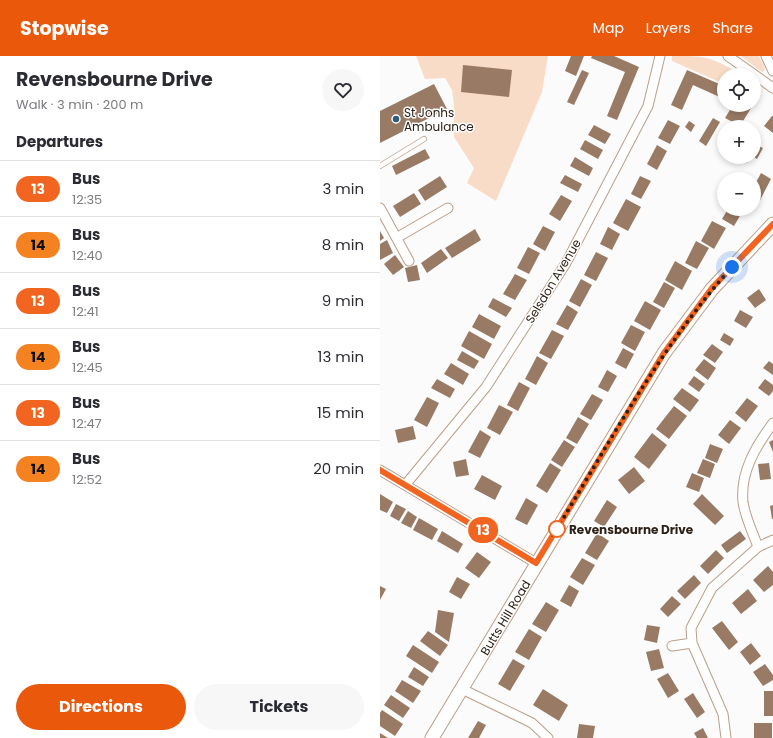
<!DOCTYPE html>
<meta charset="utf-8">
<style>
:root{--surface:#fff;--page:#f7f7f7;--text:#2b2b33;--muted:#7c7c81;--line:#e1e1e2;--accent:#ea580c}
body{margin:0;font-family:Poppins,sans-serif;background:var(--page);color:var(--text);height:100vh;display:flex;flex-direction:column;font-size:15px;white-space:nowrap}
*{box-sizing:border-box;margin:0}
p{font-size:13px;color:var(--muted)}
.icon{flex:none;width:22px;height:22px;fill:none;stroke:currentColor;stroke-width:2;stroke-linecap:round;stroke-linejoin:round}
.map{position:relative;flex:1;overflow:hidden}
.panel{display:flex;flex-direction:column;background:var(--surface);width:380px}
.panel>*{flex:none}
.badge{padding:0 8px;border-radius:13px;font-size:14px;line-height:26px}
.tools{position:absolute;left:337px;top:12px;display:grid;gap:8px}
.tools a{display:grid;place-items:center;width:44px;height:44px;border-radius:50%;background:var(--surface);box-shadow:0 2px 6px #0003;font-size:20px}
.you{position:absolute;width:20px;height:20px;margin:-10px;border:3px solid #fff;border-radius:50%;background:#1a73e8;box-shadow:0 0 0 6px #1a73e833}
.map>.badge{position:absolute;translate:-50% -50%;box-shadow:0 0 0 2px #fff}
h2{padding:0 16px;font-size:15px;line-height:36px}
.round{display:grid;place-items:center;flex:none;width:42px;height:42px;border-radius:21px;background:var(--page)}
.headline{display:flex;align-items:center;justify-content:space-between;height:68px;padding:0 16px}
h1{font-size:19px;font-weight:700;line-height:30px}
.primary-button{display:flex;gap:8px;margin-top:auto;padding:8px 16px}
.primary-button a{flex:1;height:46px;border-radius:24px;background:var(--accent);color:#fff;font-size:16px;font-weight:700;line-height:46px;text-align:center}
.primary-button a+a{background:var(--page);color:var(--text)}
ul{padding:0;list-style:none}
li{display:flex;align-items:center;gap:12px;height:56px;padding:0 16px;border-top:1px solid var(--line)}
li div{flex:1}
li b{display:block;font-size:15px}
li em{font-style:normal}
li .badge{min-width:44px;font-weight:700;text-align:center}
header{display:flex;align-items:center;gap:24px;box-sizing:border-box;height:56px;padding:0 20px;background:var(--accent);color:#fff}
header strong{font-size:19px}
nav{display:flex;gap:22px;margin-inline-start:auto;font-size:14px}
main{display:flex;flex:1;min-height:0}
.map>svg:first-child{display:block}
.green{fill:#f8dcc7}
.building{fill:#997b65}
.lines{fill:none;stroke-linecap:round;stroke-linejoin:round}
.lane-casing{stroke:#bc9e87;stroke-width:6}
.street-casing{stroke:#bc9e87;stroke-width:11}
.secondary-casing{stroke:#bc9e87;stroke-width:15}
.lane{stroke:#fff;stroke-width:4.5}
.street{stroke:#fff;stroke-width:9}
.secondary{stroke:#fff;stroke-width:13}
.line-casing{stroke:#fff;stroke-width:9}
.line{stroke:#f26521;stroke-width:6}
.walk{stroke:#2c2017;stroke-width:4;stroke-dasharray:0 7.2}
.poi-dot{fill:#2d5c7b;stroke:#fff;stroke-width:1.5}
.stop-dot{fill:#fff;stroke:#f26521;stroke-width:2}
.labels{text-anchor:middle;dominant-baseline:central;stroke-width:3;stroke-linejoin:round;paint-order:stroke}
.poi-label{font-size:12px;fill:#2c2017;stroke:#fff;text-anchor:start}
.street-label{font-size:12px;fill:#2c2017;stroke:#fff}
.stop-label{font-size:12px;font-weight:bold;fill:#2c2017;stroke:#fff;text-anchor:start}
</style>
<header>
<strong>Stopwise</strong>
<nav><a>Map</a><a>Layers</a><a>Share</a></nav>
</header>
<main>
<section class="panel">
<div class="headline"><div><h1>Revensbourne Drive</h1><p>Walk · 3 min · 200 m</p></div><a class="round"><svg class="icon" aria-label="heart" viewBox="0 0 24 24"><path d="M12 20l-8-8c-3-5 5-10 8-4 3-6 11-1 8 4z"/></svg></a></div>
<h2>Departures</h2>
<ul>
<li><span class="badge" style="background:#f26521;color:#fff">13</span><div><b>Bus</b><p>12:35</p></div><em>3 min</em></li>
<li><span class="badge" style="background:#f58220;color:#111">14</span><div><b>Bus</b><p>12:40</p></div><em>8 min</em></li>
<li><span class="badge" style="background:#f26521;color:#fff">13</span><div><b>Bus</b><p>12:41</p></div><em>9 min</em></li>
<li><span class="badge" style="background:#f58220;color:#111">14</span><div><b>Bus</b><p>12:45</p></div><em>13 min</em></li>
<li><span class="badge" style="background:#f26521;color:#fff">13</span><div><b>Bus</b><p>12:47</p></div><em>15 min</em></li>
<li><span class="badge" style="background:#f58220;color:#111">14</span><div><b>Bus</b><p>12:52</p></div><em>20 min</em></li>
</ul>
<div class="primary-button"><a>Directions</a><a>Tickets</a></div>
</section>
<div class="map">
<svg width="393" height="682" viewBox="0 0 393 682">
<rect width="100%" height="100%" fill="#fbfbfb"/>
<path class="green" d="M36,0H168L162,36L116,145L87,127L94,112L74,81V49L72,34L65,22L45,23Z
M292,0C324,0 329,0 357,16L355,19H344V28L292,5Z
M361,0H379L385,12L384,15L382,16Z"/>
<path class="building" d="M191,0H204L196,20L185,15Z
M212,0H234L259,11L237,64L227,60L245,16L211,2Z
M83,9L132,14L129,41L81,36Z
M202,14L209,17L194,49L187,46Z
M307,14L344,30V43L313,29L302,54L291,49Z
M54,28L67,53L0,87V55Z
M353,49H373L360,70L345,62Z
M392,60H393V77L384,70Z
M333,62L340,66L326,90L319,85Z
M288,64L300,70L290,88L278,82Z
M309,65L315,69L311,76L305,71Z
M214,69L231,78L225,88L208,79Z
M205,84L223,94L218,103L200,93Z
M277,89L287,95L277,114L267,108Z
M377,89L383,92L377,103L374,101V95Z
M45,93L50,102L16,119L12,110Z
M195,101L213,112L209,120L190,110Z
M355,101H370L367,107Z
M381,117L391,123L377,150L374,148V130Z
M185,119L202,128L198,136L180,127Z
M60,120L67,131L45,145L38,134Z
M260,120L271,125L261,143L251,138Z
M34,137L41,148L20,161L13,150Z
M181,139L192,145L180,165L169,158Z
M246,143L261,151L248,175L233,167Z
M348,153H364L354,170L342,163Z
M332,165L346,172L334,193L321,185Z
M163,170L175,176L165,195L153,188Z
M228,171L240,178L232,194L220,188Z
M95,173L101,184L72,202L65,192Z
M0,175L4,182L0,185Z
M7,184L13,197L0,204V188Z
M316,185L329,192L317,213L305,207Z
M148,191L160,197L149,218L137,212Z
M61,193L68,202L47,217L41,207Z
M216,196L228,202L216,225L204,219Z
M15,199L24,211L13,219L4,208Z
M295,205L312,215L302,234L285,224Z
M37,209L40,224L28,226L25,212Z
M135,218L147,224L135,244L123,238Z
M201,223L212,229L200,251L189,245Z
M284,226L295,232L284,252L273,246Z
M379,233L386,244L375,252L367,242Z
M113,242L132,252L126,261L108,251Z
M265,245L281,254L270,274L254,265Z
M187,249L198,256L188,274L176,268Z
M360,254L373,261L366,272L354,265Z
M99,258L121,270L114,283L92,271Z
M251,269L265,276L255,295L241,287Z
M172,274L184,280L171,303L159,297Z
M89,275L112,288L104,303L81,290Z
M344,277L354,283L350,290L340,284Z
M332,288L343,296L335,307L323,299Z
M243,292L254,298L246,313L235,307Z
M82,295L99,305L94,313L77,304Z
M157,300L168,307L156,329L145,323Z
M324,303L336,312L328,324L315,314Z
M389,305L393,308V319L383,312Z
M71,307L89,318L83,329L64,318Z
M227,314L237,320L228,336L218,331Z
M314,320L325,328L319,336L308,328Z
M57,323L75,333L70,342L51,332Z
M385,323L393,329V335L389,340L378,332Z
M139,326L150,332L138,355L127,349Z
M302,332L319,344L310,356L293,343Z
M212,338L223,344L211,364L200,358Z
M47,341L59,347L47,371L34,364Z
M367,342L378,350L366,366L355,357Z
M119,349L133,356L120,379L107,372Z
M294,350L307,360L289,383L276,373Z
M198,361L209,368L197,388L186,382Z
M350,364L361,372L349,388L338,379Z
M33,370L36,383L18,387L15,374Z
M100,374L111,381L100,402L88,396Z
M272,377L287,389L269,413L254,401Z
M184,384L195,391L182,411L171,404Z
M393,384V396L389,386Z
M330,388L343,393L337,407L325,402Z
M86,403L89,419L76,421L73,406Z
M323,403L335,408L330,422L317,417Z
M170,407L181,414L167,437L156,430Z
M389,407L391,423L380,424L378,408Z
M254,411L265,425L249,438L238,424Z
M312,417L324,422L319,436L306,431Z
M102,419L122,430L115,444L94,433Z
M0,438L13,446L7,457L0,454Z
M322,438L344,460L335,469L313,448Z
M146,442L158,449L147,469L135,463Z
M227,444L237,451L224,471L214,465Z
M16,448L26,453L19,465L10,460Z
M393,449V463H392L390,450Z
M28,455L37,461L31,472L21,467Z
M39,462L58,473L52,484L33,474Z
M62,475L83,488L78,497L57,485Z
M360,475L366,483L347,497L341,489Z
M217,477L229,485L217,504L205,497Z
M336,494L344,502L328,518L320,510Z
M97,496L111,506L99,522L85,512Z
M202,502L215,509L203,529L190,521Z
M388,510L393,516V529L384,536L373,524Z
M314,519L321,527L305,543L297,535Z
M77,521L90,528L81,543L69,536Z
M189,529L199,535L191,551L180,545Z
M0,530L6,533L0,544Z
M368,533L377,545L361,558L352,547Z
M292,540L301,548L288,561L280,553Z
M166,546L179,554L166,576L152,568Z
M58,554L74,557L69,586L55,576Z
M342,565L358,586L349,594L332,572Z
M267,569L280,571L277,587L264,584Z
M149,573L162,581L149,604L135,596Z
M48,575L68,589L60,600L40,585Z
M371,587L381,600L370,609L360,596Z
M33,589L59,606L52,617L26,600Z
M279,593L284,612L271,615L266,596Z
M133,603L145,610L130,635L118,628Z
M385,608L393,619V624L383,630L373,616Z
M34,611L49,621L43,630L28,621Z
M288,617L299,635L288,642L277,623Z
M22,624L41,635L33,647L15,635Z
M163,633L188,649L179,665L153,649Z
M384,635H393V660H384Z
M313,637L325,656L317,662L304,643Z
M11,639L30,652L23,662L4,649Z
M2,654L23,668L15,680L0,670V657Z
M98,665L106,669L100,680L99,682H88Z
M374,667H392V682H374Z
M199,668L215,670L213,682H197Z
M323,672L328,682H317L314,677Z
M0,677L8,682H0Z"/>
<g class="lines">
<g class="lane-casing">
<path id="lane" d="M0,110L44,83"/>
</g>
<g class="street-casing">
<path id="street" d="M348,0L393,32
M386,0L393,15
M0,152L29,205
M18,181L68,152
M0,414L156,507
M26,428L106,331L186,207L268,50L280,0
M378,491C373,477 365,461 363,446C360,416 376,390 393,367
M292,590L312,587
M82,633L152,667L168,682
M346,682L343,658L312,587L311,572L332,532L378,491L393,484"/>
</g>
<g class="secondary-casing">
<g id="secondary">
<path id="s1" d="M52,682L284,297L332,233L393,168"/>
</g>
</g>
<use href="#lane" class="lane"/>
<use href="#street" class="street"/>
<use href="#secondary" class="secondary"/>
</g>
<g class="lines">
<g class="line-casing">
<path id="line" d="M0,414L156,507L284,297L332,232L393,168"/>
</g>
<use href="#line" class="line"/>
<path class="walk" d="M177,473L173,479C229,388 280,291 352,211"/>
</g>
<circle class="poi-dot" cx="16" cy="63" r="4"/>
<circle class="stop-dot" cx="177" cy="473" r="8"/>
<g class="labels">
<g class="poi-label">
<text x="24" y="56">St Jonhs<tspan x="24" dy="14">Ambulance</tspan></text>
</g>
<g class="street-label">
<text transform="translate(173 225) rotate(-59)">Selsdon Avenue</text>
<text stroke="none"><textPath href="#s1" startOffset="141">Butts Hill Road</textPath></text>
</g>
<g class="stop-label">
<text x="189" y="473">Revensbourne Drive</text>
</g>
</g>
</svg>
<div class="tools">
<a><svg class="icon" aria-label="locate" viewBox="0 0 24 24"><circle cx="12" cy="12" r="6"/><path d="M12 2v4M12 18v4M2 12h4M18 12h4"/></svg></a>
<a>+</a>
<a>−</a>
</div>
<div class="you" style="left:352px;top:211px"></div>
<b class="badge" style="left:103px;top:474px;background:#f26521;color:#fff">13</b>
</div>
</main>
